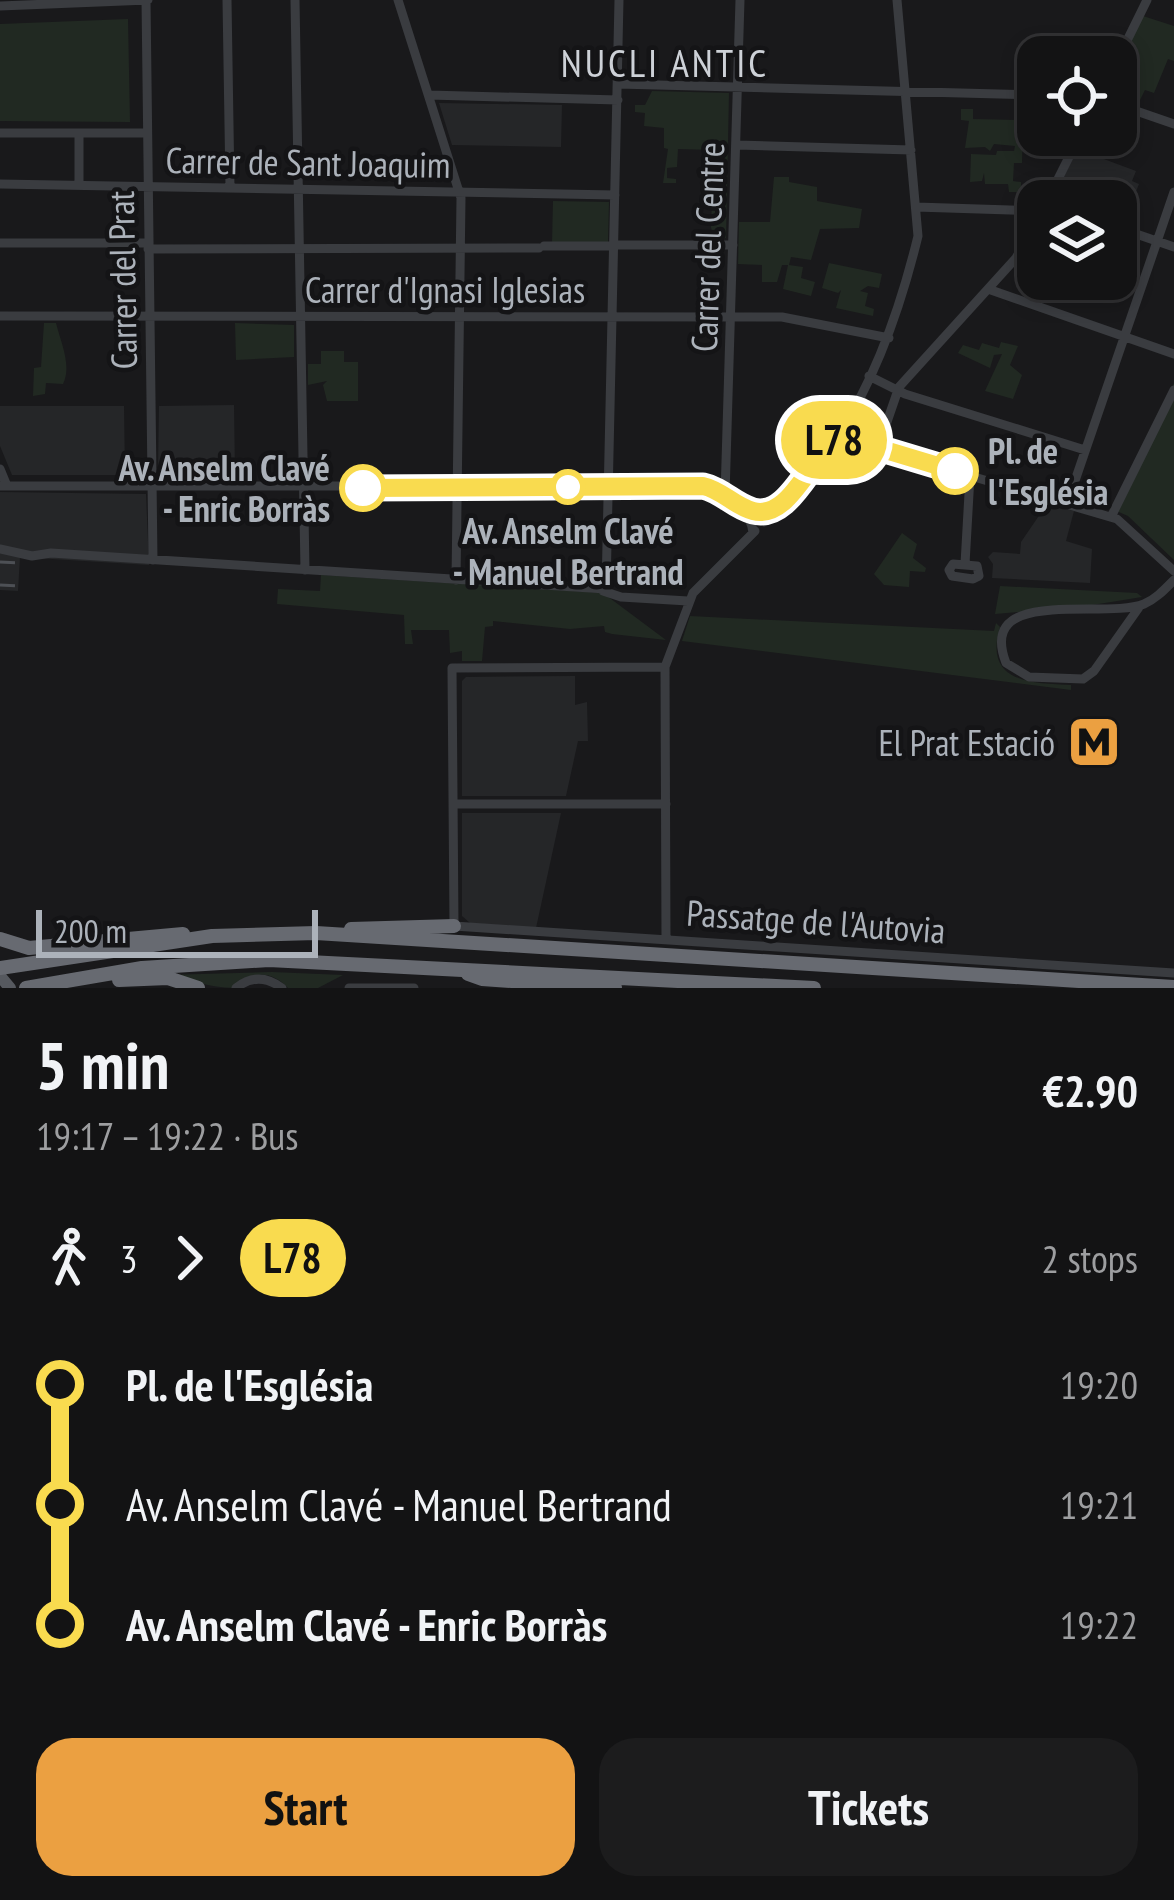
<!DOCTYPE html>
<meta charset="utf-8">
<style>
:root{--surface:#131314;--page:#1c1c1d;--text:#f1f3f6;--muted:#9d9ea0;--line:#323234;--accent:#eba041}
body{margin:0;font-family:"PT Sans Narrow",sans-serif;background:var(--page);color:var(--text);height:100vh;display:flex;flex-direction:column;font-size:45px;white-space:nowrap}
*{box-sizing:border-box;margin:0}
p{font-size:39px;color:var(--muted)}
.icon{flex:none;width:66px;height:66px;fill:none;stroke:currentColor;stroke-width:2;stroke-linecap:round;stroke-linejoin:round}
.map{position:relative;height:988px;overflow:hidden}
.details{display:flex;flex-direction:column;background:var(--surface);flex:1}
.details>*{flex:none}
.badge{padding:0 24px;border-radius:39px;font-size:42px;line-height:78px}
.buttons{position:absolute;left:1017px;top:36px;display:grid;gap:24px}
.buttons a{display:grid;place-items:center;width:120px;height:120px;border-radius:24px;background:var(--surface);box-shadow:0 6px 18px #0003,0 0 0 3px var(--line);font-size:60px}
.scale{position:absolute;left:36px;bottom:30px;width:282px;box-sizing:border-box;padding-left:12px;border:6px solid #acb2ba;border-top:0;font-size:33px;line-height:42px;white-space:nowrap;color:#acb2ba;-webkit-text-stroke:9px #141416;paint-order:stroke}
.map>.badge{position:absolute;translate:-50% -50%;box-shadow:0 0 0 6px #fff}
.legs{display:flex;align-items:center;gap:18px;height:132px;padding:0 36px;font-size:39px}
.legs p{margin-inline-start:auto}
.head{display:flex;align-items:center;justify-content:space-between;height:204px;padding:0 36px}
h1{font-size:66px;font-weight:800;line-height:90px}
.cta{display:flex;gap:24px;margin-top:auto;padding:24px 36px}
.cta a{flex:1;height:138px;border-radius:36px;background:var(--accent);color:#111;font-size:48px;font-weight:800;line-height:138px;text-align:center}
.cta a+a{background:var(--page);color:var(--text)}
ul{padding:0 36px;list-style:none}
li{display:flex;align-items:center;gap:42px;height:120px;font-size:45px}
li i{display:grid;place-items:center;width:18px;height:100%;margin:0 15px;background:currentColor}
li i::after{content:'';width:30px;height:30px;margin:-15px;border:9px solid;border-radius:50%;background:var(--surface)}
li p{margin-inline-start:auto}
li:first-child i{background:linear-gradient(#0000 50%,currentColor 0)}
li:last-child i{background:linear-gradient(currentColor 50%,#0000 0)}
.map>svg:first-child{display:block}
.built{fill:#252628}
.green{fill:#212922}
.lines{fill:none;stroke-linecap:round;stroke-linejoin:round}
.minor{stroke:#3a3c40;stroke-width:9}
.major{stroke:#56595f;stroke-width:12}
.highway{stroke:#676a71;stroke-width:14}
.rail{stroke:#4d5055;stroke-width:3;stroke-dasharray:15 12;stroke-linecap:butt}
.line-1-casing{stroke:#fff;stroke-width:27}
.line-1{stroke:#f9db4f;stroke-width:18}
.stop-1-dot{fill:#fff;stroke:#f9db4f;stroke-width:6}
.labels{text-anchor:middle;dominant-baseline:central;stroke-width:9;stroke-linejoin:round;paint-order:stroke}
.street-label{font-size:36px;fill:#acb2ba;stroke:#141416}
.stop-label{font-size:36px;font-weight:bold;fill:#acb2ba;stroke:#141416;text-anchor:start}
.poi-label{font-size:36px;fill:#acb2ba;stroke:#141416;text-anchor:end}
.neighbourhood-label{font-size:39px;letter-spacing:3px;fill:#cdd1d7;stroke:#141416}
</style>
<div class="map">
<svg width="1174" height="988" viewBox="0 0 1174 988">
<rect width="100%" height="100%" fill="#19191b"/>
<path class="built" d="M439,103L562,105L561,147L452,145Z
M1077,149L1136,171L1132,181L1139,184L1123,224L1116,222V201L1097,198L1083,201L1056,192Z
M234,405L235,474L163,475L158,469L159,406Z
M0,406H124L125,475H12L0,446Z
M0,492L146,494L149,565L20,557L18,591L0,590Z
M1047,504L1074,511L1066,541L1092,549L1090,583L992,578L993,564L988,557L993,552L1020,554L1021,542Z
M575,676V705L587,702L588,741H578L566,796H462V681L466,677Z
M462,813H561L536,928L470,923L462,916Z"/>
<path class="green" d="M1143,16L1174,26V61L1168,59L1154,93L1145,90L1137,106L1116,98V71Z
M128,19L130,122L0,121V24Z
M652,91L729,93L726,238H713L711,227L714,150L678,149L677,167L667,168V178L676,179V183H663L668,149L664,148V128L644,126L645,113L635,112V105H645Z
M961,109H973V119L1023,120L1022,163H1014L1013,181L1021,182V192H1009L1008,184H985L984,173L982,181L970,182L971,154L996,155L997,151H1014L1015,146L994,144L990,151L985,147L965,148L969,121L961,120Z
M774,177H789V182L817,187V201L862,209L859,228L820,229L811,260L791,257L789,265L803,267L801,278L815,282L811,296L783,289L788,265H782L777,282H762V265L738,264L739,222H770Z
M553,201L609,202L608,242L552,243Z
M829,263L882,274L879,288L868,286L860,291L868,293L865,306L874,309L873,316L836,308L841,290L838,293L822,288Z
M44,323H56C61,343 72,366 63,384L46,383L45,394L33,396L34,368L41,367Z
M235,323L294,325V357L236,360Z
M1001,342L1018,346L1010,365L1022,375L1013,399L985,391L1002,354L994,355L990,368L958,353L963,345L979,350L982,343L999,348Z
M321,351H344V362H358V401H327L323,385L327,381L308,385V364H321Z
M1174,383V560L1128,516L1112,509Z
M902,533L917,544L913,558L926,568L925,572L910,571L909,587L884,585L874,574Z
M321,575L603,593L666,640L612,634L605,632L604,626L570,629L493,621V626L485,627L482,661H462V651L450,653L449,630H411L413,644H405L404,615L277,604L278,589L320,591Z
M1000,586L1137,593L1142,597L1080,607L995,614Z
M690,616L994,631L996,623L1000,627C983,683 1032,683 1071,685V690L682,641Z
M272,972L343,975L318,988H288C270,969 251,972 234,988C209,988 190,979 166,975Z"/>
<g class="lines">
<path class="minor" d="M146,0L153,560
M227,0L230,187
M295,0L305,570
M398,0L461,198L456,580
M0,6L148,0
M1116,63L1147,0
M618,84L1038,95
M429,95L618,100
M1116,104L1174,124
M0,133H147
M79,134V185
M737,145L911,150
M0,184L615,195
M1047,201L1080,135
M916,207L1038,211
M1116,227L1174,247
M0,243H148
M614,245H733
M544,246H610
M148,249L539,248
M988,289L1174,354
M0,316L782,317L889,338
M869,376L905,394L1085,450
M838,437L1117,519L1174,571
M878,448L899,387L1016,258L1038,219
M0,469L7,486
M0,486H703C724,490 752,512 753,533
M725,495L740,0
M738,504L756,512L778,507
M1067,504L1174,192
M1111,517L1174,390
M764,522L774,516C794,489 820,464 838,436C877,376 901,306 918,236L897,0
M0,549L32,556L51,553L606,589L619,0
M953,564L977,566L979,576L973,579L952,576L949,570Z
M965,564L970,476
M603,591L621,597L688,601
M1140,606L1094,671L1083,679L1029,677L1006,663C976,585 1104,620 1144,604C1156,599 1165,589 1174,580
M665,667L452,668L454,926L1174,973
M454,804H666
M666,938L665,667L693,593L755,531
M236,988C251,976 266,976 282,988
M349,988H414"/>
<path class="major" d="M0,976L10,988"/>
<path class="highway" d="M351,929L454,926
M0,939L29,948L183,934
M0,968L212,936L316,933L1174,987
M468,974L482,979L615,988
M119,980L168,978L198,988
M26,988L142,968L269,960L814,988"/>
<path class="rail" d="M0,562L21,563
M0,585L19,586"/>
</g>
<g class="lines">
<g class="line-1-casing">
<path id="line-1" d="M363,488L703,486C722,490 734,506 753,511C792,521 811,451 842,437L955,471"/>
</g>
<use href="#line-1" class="line-1"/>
</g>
<defs>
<g id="metro-square" transform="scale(2.7)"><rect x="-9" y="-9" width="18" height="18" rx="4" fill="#eba041" stroke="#141416"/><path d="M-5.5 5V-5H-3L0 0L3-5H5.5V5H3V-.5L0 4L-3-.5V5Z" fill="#111"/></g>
</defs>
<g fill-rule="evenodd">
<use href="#metro-square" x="1094" y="742"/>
</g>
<g class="stop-1-dot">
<circle cx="955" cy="471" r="21"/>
<circle cx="568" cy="487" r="15"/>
<circle cx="363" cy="488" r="21"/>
</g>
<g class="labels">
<g class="street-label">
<text transform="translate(308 162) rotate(1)">Carrer de Sant Joaquim</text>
<text transform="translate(707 247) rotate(-88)">Carrer del Centre</text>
<text transform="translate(122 280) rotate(-91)">Carrer del Prat</text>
<text x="445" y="289">Carrer d'Ignasi Iglesias</text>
<text transform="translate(816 921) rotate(4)">Passatge de l'Autovia</text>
</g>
<g class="stop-label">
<text x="988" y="450">Pl. de<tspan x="988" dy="41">l'Església</tspan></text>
<text x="330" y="467" text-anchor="end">Av. Anselm Clavé<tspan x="330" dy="41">- Enric Borràs</tspan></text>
<text x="568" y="530" text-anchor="middle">Av. Anselm Clavé<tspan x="568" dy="41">- Manuel Bertrand</tspan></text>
</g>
<g class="poi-label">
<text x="1055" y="742">El Prat Estació</text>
</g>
<g class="neighbourhood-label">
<text x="665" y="62">NUCLI ANTIC</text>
</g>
</g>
</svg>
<div class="buttons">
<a><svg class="icon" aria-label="locate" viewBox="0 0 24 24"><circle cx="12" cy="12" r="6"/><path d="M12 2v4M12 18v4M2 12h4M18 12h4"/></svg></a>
<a><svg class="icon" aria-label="layers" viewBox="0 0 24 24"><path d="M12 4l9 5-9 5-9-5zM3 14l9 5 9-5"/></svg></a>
</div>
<div class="scale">200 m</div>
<b class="badge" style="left:834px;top:440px;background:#f9db4f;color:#111">L78</b>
</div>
<section class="details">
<div class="head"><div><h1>5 min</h1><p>19:17 – 19:22 · Bus</p></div><b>€2.90</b></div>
<div class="legs"><svg class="icon" aria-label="walk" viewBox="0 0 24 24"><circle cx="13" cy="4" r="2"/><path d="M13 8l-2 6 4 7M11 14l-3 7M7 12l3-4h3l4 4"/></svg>3<svg class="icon" aria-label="forward" viewBox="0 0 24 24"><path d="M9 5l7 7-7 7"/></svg><b class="badge" style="background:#f9db4f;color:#111">L78</b><p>2 stops</p></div>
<ul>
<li><i style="color:#f9db4f"></i><b>Pl. de l'Església</b><p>19:20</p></li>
<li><i style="color:#f9db4f"></i><span>Av. Anselm Clavé - Manuel Bertrand</span><p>19:21</p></li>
<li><i style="color:#f9db4f"></i><b>Av. Anselm Clavé - Enric Borràs</b><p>19:22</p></li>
</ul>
<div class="cta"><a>Start</a><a>Tickets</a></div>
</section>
